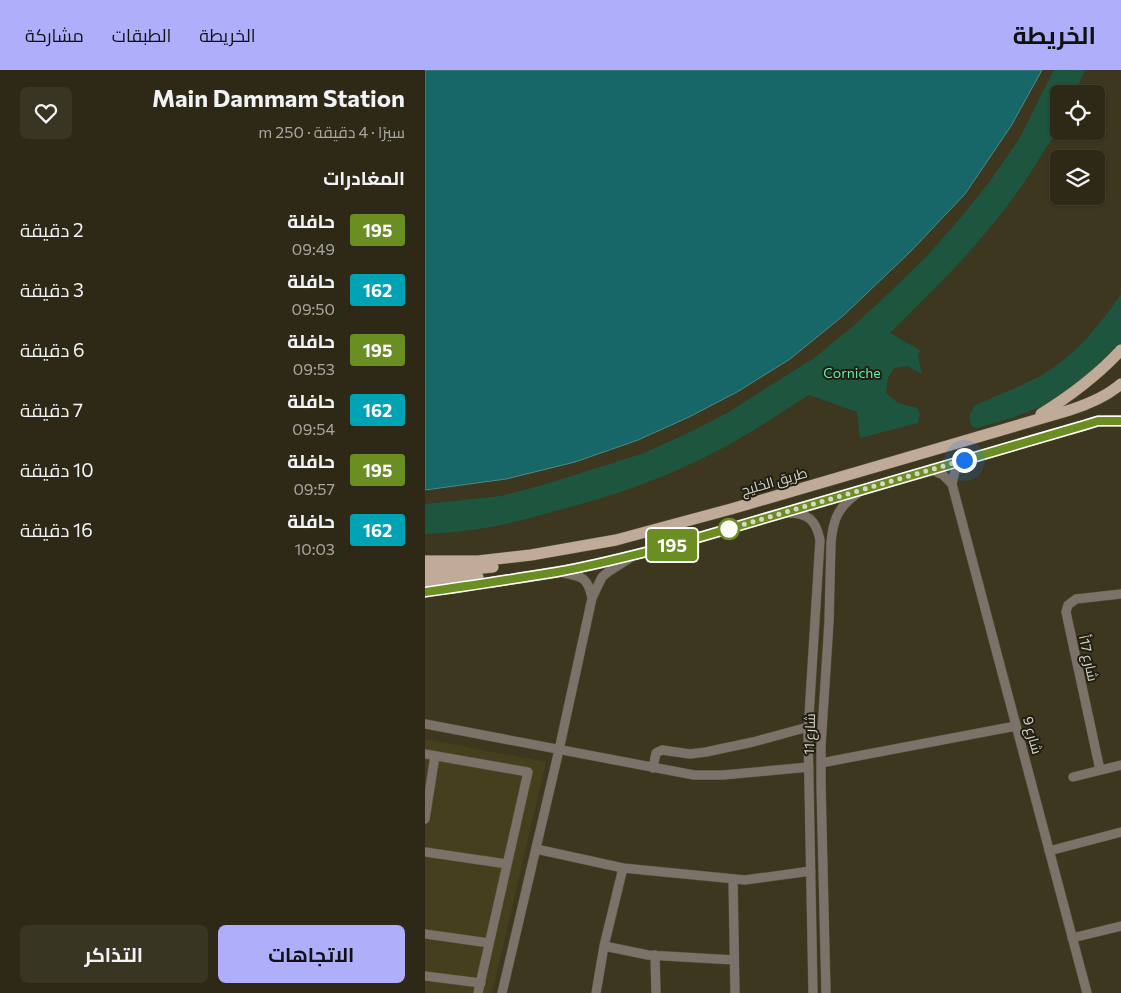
<!DOCTYPE html>
<html lang="ar">
<meta charset="utf-8">
<style>
:root{--surface:#2d2916;--page:#393523;--text:#f1f3f6;--muted:#a7a6a1;--line:#484535;--accent:#afaefa}
body{margin:0;font-family:Commissioner,Cairo,sans-serif;background:var(--page);color:var(--text);direction:rtl;height:100vh;display:flex;flex-direction:column;font-size:19px;white-space:nowrap}
*{box-sizing:border-box;margin:0}
p{font-size:16px;color:var(--muted)}
.icon{flex:none;width:28px;height:28px;fill:none;stroke:currentColor;stroke-width:2;stroke-linecap:round;stroke-linejoin:round}
.map{position:relative;flex:1;overflow:hidden;direction:ltr}
.details{display:flex;flex-direction:column;background:var(--surface);width:425px}
.details>*{flex:none}
.badge{padding:0 10px;border-radius:4px;font-size:18px;line-height:32px}
.controls{position:absolute;left:625px;top:15px;display:grid;gap:10px}
.controls a{display:grid;place-items:center;width:55px;height:55px;border-radius:8px;background:var(--surface);box-shadow:0 1px 4px #0004,0 0 0 1px var(--line);font-size:25px}
.you{position:absolute;width:25px;height:25px;margin:-12px;border:4px solid #fff;border-radius:50%;background:#1a73e8;box-shadow:0 0 0 8px #1a73e833}
.map>.badge{position:absolute;translate:-50% -50%;box-shadow:0 0 0 2px #fff}
h2{padding:0 20px;font-size:19px;line-height:45px}
.round{display:grid;place-items:center;flex:none;width:52px;height:52px;border-radius:8px;background:var(--page)}
.summary{display:flex;align-items:center;justify-content:space-between;height:85px;padding:0 20px}
h1{font-size:24px;font-weight:700;line-height:38px}
.action{display:flex;gap:10px;margin-top:auto;padding:10px 20px}
.action a{flex:1;height:58px;border-radius:8px;background:var(--accent);color:#111;font-size:20px;font-weight:700;line-height:58px;text-align:center}
.action a+a{background:var(--page);color:var(--text)}
ul{padding:0;list-style:none}
li{display:flex;align-items:center;gap:15px;height:60px;padding:0 20px}
li div{flex:1}
li b{display:block;font-size:19px}
li em{font-style:normal}
li .badge{min-width:55px;font-weight:700;text-align:center}
header{display:flex;align-items:center;gap:30px;box-sizing:border-box;height:70px;padding:0 25px;background:var(--accent);color:#111}
header strong{font-size:24px}
nav{display:flex;gap:28px;margin-inline-start:auto;font-size:18px}
main{display:flex;flex:1;min-height:0}
.map>svg:first-child{display:block}
.built{fill:#453f1e}
.green{fill:#1d553e}
.water{fill:#176769;stroke:#518885}
.lines{fill:none;stroke-linecap:round;stroke-linejoin:round}
.minor-casing{stroke:#58543c;stroke-width:10}
.major-casing{stroke:#58543c;stroke-width:12}
.minor{stroke:#7c7269;stroke-width:9}
.major{stroke:#c0ab99;stroke-width:11}
.line-casing{stroke:#fff;stroke-width:11}
.line{stroke:#6b8e23;stroke-width:8}
.walk{stroke:#d8d6c7;stroke-width:5;stroke-dasharray:0 9}
.stop-dot{fill:#fff;stroke:#6b8e23;stroke-width:2.5}
.labels{text-anchor:middle;dominant-baseline:central;stroke-width:4;stroke-linejoin:round;paint-order:stroke}
.park-label{font-size:14px;fill:#5deeb4;stroke:#211f13}
.street-label{font-size:14px;fill:#d8d6c7;stroke:#211f13}
</style>
<header>
<strong>الخريطة</strong>
<nav><a>الخريطة</a><a>الطبقات</a><a>مشاركة</a></nav>
</header>
<main>
<div class="map">
<svg width="696" height="923" viewBox="0 0 696 923">
<rect width="100%" height="100%" fill="#3c371e"/>
<path class="built" d="M0,669L121,692L67,923H0Z"/>
<path class="green" d="M629,0H660L649,24H634C634,33 635,45 634,54C632,63 622,76 617,84C577,153 521,208 465,263L495,280L493,286L497,304L482,296L469,298L463,308L461,323L473,333L492,338L495,344L493,353L435,368L432,342L384,325C354,344 325,364 294,380C243,407 189,426 134,440C103,449 70,458 38,461C25,463 13,463 0,464V434L76,426L121,414L219,383L265,362L302,343L389,288L426,258L467,220L500,188L532,152L565,111L594,69Z
M696,224V274L668,303L646,320L615,337L590,347L553,358L548,357L545,352L544,347L549,336C574,324 601,315 625,300C654,281 677,252 696,224Z"/>
<path class="water" d="M0,0H617L586,56L540,124L486,181L419,245L365,289L312,322L264,347L213,370L150,392L81,409L0,420Z"/>
<g class="lines">
<g class="minor-casing">
<path id="minor" d="M507,400L518,405L527,414L662,923
M527,414L530,401L538,391
M363,443C383,443 391,450 395,470L383,662L388,923
M139,503C157,506 163,508 167,528
M0,654L269,705H298L384,697
M0,684L103,702L53,923
M396,693L591,656
M228,698L231,683L237,680L265,684L281,682L328,672L383,657
M675,700L641,542L643,535L651,529L696,524
M648,707L696,695
M0,749L10,686
M111,779L198,798L320,810L386,801
M624,781L696,762
M0,782L82,794
M308,809L310,923
M0,864L64,873
M647,868L696,856
M179,876L223,885L309,890
M230,885L231,923
M0,906L56,913
M77,923L134,680L167,528L177,507L183,502L205,488
M171,923L179,876L198,798
M401,923L396,715V676L404,552L406,473C408,449 413,437 433,423"/>
</g>
<g class="major-casing">
<path id="major" d="M616,344C645,326 672,306 696,280
M0,491H53L106,485L191,470L306,439L645,340C664,334 681,327 696,314
M0,502L26,501L68,497
M0,512L53,507
M0,522C44,516 88,509 132,502C171,495 210,485 248,475L660,355L673,351H696"/>
</g>
<use href="#minor" class="minor"/>
<use href="#major" class="major"/>
</g>
<g class="lines">
<g class="line-casing">
<path id="line" d="M0,522C44,516 88,509 132,502C171,495 210,485 248,475L660,355L673,351H696"/>
</g>
<use href="#line" class="line"/>
<path class="walk" d="M304,459H303L539,390"/>
</g>
<circle class="stop-dot" cx="304" cy="459" r="10"/>
<g class="labels">
<g class="park-label">
<text x="427" y="302">Corniche</text>
</g>
<g class="street-label">
<text transform="translate(349 411) rotate(-16)">طريق الخليج</text>
<text transform="translate(664 588) rotate(78)">شارع 17أ</text>
<text transform="translate(384 664) rotate(-88)">شارع 11</text>
<text transform="translate(608 665) rotate(75)">شارع 9</text>
</g>
</g>
</svg>
<div class="controls">
<a><svg class="icon" aria-label="locate" viewBox="0 0 24 24"><circle cx="12" cy="12" r="6"/><path d="M12 2v4M12 18v4M2 12h4M18 12h4"/></svg></a>
<a><svg class="icon" aria-label="layers" viewBox="0 0 24 24"><path d="M12 4l9 5-9 5-9-5zM3 14l9 5 9-5"/></svg></a>
</div>
<div class="you" style="left:539px;top:390px"></div>
<b class="badge" style="left:247px;top:475px;background:#6b8e23;color:#fff">195</b>
</div>
<section class="details">
<div class="summary"><div><h1>Main Dammam Station</h1><p>سيرًا · 4 دقيقة · 250 m</p></div><a class="round"><svg class="icon" aria-label="heart" viewBox="0 0 24 24"><path d="M12 20l-8-8c-3-5 5-10 8-4 3-6 11-1 8 4z"/></svg></a></div>
<h2>المغادرات</h2>
<ul>
<li><span class="badge" style="background:#6b8e23;color:#fff">195</span><div><b>حافلة</b><p>09:49</p></div><em>2 دقيقة</em></li>
<li><span class="badge" style="background:#00a3b4;color:#fff">162</span><div><b>حافلة</b><p>09:50</p></div><em>3 دقيقة</em></li>
<li><span class="badge" style="background:#6b8e23;color:#fff">195</span><div><b>حافلة</b><p>09:53</p></div><em>6 دقيقة</em></li>
<li><span class="badge" style="background:#00a3b4;color:#fff">162</span><div><b>حافلة</b><p>09:54</p></div><em>7 دقيقة</em></li>
<li><span class="badge" style="background:#6b8e23;color:#fff">195</span><div><b>حافلة</b><p>09:57</p></div><em>10 دقيقة</em></li>
<li><span class="badge" style="background:#00a3b4;color:#fff">162</span><div><b>حافلة</b><p>10:03</p></div><em>16 دقيقة</em></li>
</ul>
<div class="action"><a>الاتجاهات</a><a>التذاكر</a></div>
</section>
</main>
